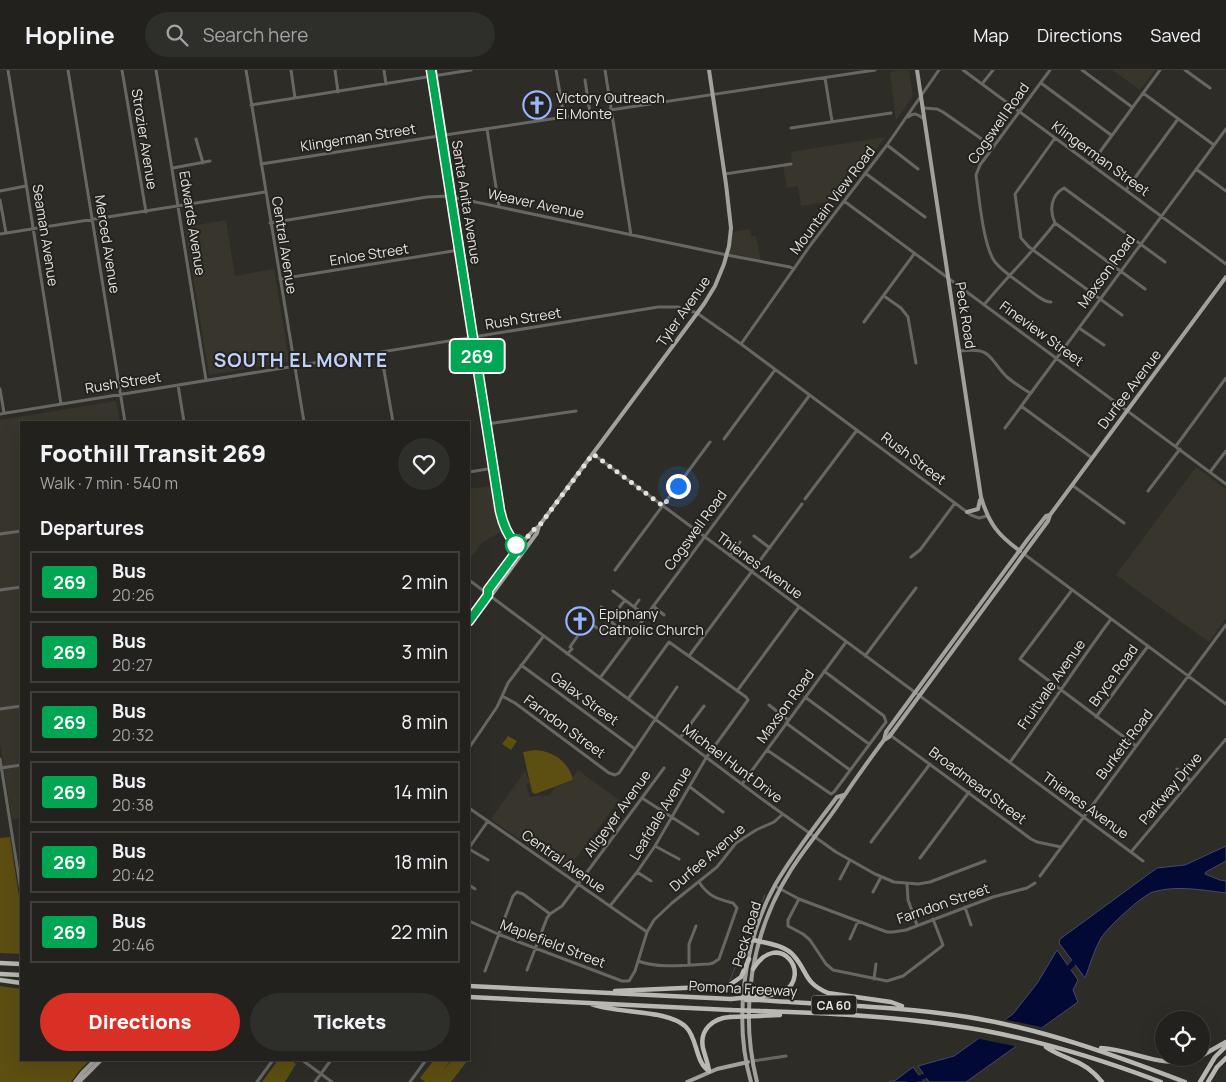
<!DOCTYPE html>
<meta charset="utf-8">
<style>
:root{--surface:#22211d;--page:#2e2e2a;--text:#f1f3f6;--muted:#a2a3a4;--line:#3f3e3b;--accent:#d93025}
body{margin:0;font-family:Manrope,sans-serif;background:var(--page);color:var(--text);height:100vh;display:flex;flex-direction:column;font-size:19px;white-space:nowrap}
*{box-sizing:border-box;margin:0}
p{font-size:16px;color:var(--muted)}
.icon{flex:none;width:28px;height:28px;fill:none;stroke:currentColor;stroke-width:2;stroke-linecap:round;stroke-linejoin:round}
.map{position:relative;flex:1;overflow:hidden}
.details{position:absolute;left:20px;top:351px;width:450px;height:640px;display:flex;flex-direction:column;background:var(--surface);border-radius:0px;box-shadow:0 5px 20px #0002,0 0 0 1px var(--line)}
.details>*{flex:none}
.badge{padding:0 10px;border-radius:4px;font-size:18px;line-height:32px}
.controls{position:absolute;left:1155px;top:941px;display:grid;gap:10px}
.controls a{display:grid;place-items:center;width:55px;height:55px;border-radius:50%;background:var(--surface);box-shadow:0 5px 20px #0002,0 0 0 1px var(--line);font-size:25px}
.you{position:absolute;width:25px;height:25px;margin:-12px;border:4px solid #fff;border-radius:50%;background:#1a73e8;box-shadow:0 0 0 8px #1a73e833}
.map>.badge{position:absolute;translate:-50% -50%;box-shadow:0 0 0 2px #fff}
h2{padding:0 20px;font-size:19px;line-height:45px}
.round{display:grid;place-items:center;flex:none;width:52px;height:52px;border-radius:26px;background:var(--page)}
.overview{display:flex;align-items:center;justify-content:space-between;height:85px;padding:0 20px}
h1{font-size:24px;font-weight:800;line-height:38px}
.cta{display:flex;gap:10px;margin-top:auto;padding:10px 20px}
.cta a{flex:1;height:58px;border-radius:30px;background:var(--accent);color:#fff;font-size:20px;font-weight:800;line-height:58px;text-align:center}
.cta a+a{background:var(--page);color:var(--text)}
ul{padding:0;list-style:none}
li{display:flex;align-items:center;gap:15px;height:62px;margin:0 10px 8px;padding:0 10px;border:2px solid var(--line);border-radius:0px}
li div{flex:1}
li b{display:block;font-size:19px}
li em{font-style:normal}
li .badge{min-width:55px;font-weight:700;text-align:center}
header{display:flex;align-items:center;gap:30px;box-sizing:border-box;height:70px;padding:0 25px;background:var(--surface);border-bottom:1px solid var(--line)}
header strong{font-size:24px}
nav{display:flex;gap:28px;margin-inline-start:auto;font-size:18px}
.search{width:350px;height:45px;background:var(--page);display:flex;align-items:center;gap:12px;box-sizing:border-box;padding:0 18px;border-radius:28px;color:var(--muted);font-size:19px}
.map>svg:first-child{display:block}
.built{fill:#38362c}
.green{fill:#5d4e12}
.water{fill:#020935;stroke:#464a68}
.pier{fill:#2d2c27}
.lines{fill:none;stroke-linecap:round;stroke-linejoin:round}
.stream{stroke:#464a68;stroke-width:1}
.river{stroke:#020935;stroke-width:5}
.minor{stroke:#676764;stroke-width:3}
.major{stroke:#a2a19d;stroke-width:4}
.highway{stroke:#b9b8b3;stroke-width:4.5}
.highway-bridge{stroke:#b9b8b3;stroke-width:4.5}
.line-casing{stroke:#fff;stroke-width:11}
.line{stroke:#00a651;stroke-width:8}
.walk{stroke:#e4e3e0;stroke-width:5;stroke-dasharray:0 9}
.stop-dot{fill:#fff;stroke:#00a651;stroke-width:2.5}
.labels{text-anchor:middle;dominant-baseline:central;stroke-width:4;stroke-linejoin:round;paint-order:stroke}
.shield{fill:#23221e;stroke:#aaa9a6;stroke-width:1}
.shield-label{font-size:12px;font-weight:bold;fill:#e4e3e0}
.poi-label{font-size:14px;fill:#e4e3e0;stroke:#23221e;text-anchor:start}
.street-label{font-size:14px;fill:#e4e3e0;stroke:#23221e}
.district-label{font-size:19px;font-weight:bold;letter-spacing:1px;fill:#c0d2fb;stroke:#23221e}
</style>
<header>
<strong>Hopline</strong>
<div class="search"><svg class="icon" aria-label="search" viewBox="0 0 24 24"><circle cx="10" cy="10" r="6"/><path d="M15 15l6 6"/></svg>Search here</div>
<nav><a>Map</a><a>Directions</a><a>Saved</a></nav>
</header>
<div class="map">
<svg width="1226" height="1012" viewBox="0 0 1226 1012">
<rect width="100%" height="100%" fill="#2d2c27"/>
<path class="built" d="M901,0L909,1L913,26L896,50L890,2Z
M1112,0H1155L1140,20Z
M885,67L839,130L801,136L798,116L787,118L783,96L792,94L791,82Z
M226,150L235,206L274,199L289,290L288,292L209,305L185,157Z
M750,159L751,166H756L761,191L728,185L732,162Z
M116,331L120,352H21V748L12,750L0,674V350Z
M1196,397L1226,419V548L1209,572L1116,505Z
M491,416L497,453L501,462L483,472L469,490V419Z
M578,700L619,730L566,802L491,749L525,701L530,713L526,714L530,727L550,725L555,717L573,711V707Z"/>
<path class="green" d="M508,666L517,671L511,680L502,674Z
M535,680C553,681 569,692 573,710L535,724L532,722L523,682Z
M10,767L19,826L21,829V884L0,883V768Z
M0,916L21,919V990H90L79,1001L71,1012H0Z
M278,990H291L296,994L285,1012H262Z
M434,990H451L443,1001L452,990H468L451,1012H425L420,1008Z"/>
<path class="water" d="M1226,776V791L1206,802L1205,804L1220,810L1226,811V823C1202,820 1176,815 1153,822C1141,826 1107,858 1101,868C1094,880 1090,895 1085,908L1059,873L1060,869L1157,798L1185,795Z
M1057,880L1078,910L1073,920L1078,932L966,1012H929L918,996L954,986L1013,944L1038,912Z
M913,997L924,1012H889L896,1010Z"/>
<path class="pier" d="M1002,949L1046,958L1019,977L975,968Z"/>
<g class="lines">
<path class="stream" d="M730,910L765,825"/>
<path class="river" d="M1064,902L1072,895L1077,888
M909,1012L930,1004"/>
<path class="minor" d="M8,0L61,334
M68,0L125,352
M122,0L146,142
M156,0L206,310
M246,0L304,352
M291,0L295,28
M335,0L338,22
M384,0L386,14
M556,0L564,47
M605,0L631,165
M963,0L1226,194
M1050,0L980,95L976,105C979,126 983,176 995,192C1003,202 1015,209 1025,217C1033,222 1042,232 1051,232
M1082,0L1132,37
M1185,0L1210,18
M825,8L832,51
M585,10L590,43
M1041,13L1111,65
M982,14L993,0
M1143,23L1214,75
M251,35L471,0
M923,38L937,39L943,42L993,77
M908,47C915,42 917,44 924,49
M791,58L891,43
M487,59L499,137
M1055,68L1015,124L1021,168L1029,177L1122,245
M196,69L203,93
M887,75L918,99
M261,94L445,65L875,0
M1091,94L1160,0
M173,98L210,91
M1196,99L1226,121
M865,103L925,147
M725,104L791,94
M1126,120L1178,49
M0,121L26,116
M0,130L6,163
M844,131L1226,414
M270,153L427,127L447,126L727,185L790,197L794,199
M1055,153L1145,219
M0,164L265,122
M280,209L459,180
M884,226L901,238L908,247L916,293
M984,235C1007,207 1033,182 1055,153C1049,140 1051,125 1064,118L1165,192
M864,252L914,184
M1079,258L1104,275
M741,274L812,173L887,75L939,0
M960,281C993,277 988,288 1007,307C1014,313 1022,318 1030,323
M381,283L393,352
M178,315L184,352
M0,319L4,343
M1021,336L1092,388
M0,344L658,237H678L697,243L741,274L971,445L979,448L987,446
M487,354L576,341
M1005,358L1226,59
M724,369L775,300
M1176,376L1226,308
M593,384L1143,791
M469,402L494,398
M1210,402L1226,381
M1072,415L1124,453
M1148,421L1180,379
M805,429L857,360
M0,464L21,461
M754,466L770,478
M1024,484L1226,634
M730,486L740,472
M911,487L920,480L955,433
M615,500L710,372
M469,510L766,732L836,782L875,804L894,812L918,814L930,812L985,791
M0,520L21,517
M1072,520L1020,589L1136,676
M613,521L646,546
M653,536L664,545
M601,537L614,546
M634,537L639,530
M610,551L624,562
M590,553L600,560H602L625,530
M567,584L572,579L570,577L577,567
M689,586L802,434
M865,586L916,518
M521,595L635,679
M600,608L809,326
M737,621L799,537
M502,626L515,633L609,703L615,705L619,703L677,617
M805,627L869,674
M769,635L788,650
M0,639L21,636
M1096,647L1148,576
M786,653L850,700
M886,662L1031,769L1037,772L1061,777
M680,668L704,636
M469,678L497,637L508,613L543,567
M767,680L831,724L834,722L886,652L884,646L824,601
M0,689L21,821
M1010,692C1045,645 1076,596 1111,549
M1,698L21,695
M1177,699L1191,711
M742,714L846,572
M690,717L723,742
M642,728L698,764
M469,738L647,862
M871,772L930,694
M655,776L679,789
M469,778L488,751
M469,779L488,790
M1131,782L1226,669
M920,788L969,722
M637,802L651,811
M1040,806L1226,555
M840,809L850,790
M907,814L908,830L917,855
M469,815L475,819
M775,816L799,829L887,862H893L906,860L993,827L1027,818L1035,813
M873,822L881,807
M799,829L788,850V856L803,864L810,870L826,894L833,900L887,911L903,906L941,877L943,875L933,849
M610,836L637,802L655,776L706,688L748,630L746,627L669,572L628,629
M965,837L971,855
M469,851L498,864L622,911H629L635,901L647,862L654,850L672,833L717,797L736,773L756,760L774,752L783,744
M850,869L858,851
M638,891C661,899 686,895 709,894L713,893L719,889L737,838L733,833C717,829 708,826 699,812
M689,895V874L696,856
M527,900L547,848L550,844L562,836L664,698
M485,901L513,826L517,822L523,824L550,844
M874,909L876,894
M302,990L332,1012
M753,991L786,986
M257,1012L273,990
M315,1012L331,990
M410,1012L426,990"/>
<path class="major" d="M431,0L500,441C504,458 511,469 523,481
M435,0L473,246L474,265
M917,0L981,427C989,454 998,465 1020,481
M967,442L978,439L980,430
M488,525V520C502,501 521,469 539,456L704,234L715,216L724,194L729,176L731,158L726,114L709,0
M469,551L488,525L493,523L537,463L539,456
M884,670L889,667L1048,451L1050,445L1226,207
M75,1012L82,1003L95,990
M79,1012L101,990
M687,1012L717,999L748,992
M751,1012C733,950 744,871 775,815C793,784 816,755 837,727L844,725
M757,1012C739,940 751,863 791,800C806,776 825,755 840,732C854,711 869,690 884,670L886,662L1028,469L1046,446L1050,445"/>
<path class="highway" d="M753,870C766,873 785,875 794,886C808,902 804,913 828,923L891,932L902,936
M0,893L21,894
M753,899C779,858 813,905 783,922C777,926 767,925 760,926
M0,904L21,905
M0,910L21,913
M469,916L731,929
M615,921L728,916L741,907L749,889
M469,927L730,940
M760,930C829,935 899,936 968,947C1043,959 1114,985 1185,1012
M591,934C616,944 668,939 686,957C698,969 695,992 709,1001
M759,941C825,943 891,946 956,956C1026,966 1095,987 1161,1012
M759,946L780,945
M1046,977C1054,983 1064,986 1072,990C1084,994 1094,1002 1102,1012
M1101,978C1136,980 1161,1000 1198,988
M1201,986L1226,972
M709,1001C708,993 705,986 703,978C699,959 714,948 730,947
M1200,1012L1215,987L1226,976
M1208,1012L1217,997L1226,988"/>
<path class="highway-bridge" d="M731,929L760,926
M746,930H760
M730,940L759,941
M730,947L759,946"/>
</g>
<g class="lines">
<g class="line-casing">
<path id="line" d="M431,0L500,441C503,454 508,469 520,477L488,520V525L469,551"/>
</g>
<use href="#line" class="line"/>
<path class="walk" d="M516,475L520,477L532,461L539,456L593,384L663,436L678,416"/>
</g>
<defs>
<g id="church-ring" transform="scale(1.4375)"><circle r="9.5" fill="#23221e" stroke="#97b6fd" stroke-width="1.5"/><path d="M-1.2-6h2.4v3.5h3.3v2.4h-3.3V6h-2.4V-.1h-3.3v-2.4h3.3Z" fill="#97b6fd"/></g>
</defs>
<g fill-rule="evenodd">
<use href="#church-ring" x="537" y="35"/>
<use href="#church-ring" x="580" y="551"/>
</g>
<circle class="stop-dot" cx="516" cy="475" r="10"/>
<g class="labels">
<rect class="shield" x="811.5" y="925.5" width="45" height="19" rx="4"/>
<g class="shield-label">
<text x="834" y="935">CA 60</text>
</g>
<g class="poi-label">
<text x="556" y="27">Victory Outreach<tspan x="556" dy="16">El Monte</tspan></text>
<text x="599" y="543">Epiphany<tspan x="599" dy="16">Catholic Church</tspan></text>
</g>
<g class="street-label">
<text transform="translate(998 53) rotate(-55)">Cogswell Road</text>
<text transform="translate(358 67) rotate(-9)">Klingerman Street</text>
<text transform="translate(145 69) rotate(81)">Strozier Avenue</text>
<text transform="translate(1101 88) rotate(36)">Klingerman Street</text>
<text transform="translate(832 130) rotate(-53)">Mountain View Road</text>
<text transform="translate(467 132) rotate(81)">Santa Anita Avenue</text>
<text transform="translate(536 133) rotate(12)">Weaver Avenue</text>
<text transform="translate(193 153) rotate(81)">Edwards Avenue</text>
<text transform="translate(46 165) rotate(81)">Seaman Avenue</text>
<text transform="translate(108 174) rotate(81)">Merced Avenue</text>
<text transform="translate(285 175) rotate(81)">Central Avenue</text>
<text transform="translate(369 184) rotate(-9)">Enloe Street</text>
<text transform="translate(1106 201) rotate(-54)">Maxson Road</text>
<text transform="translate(683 241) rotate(-55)">Tyler Avenue</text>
<text transform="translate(966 245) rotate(81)">Peck Road</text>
<text transform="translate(523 248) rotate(-9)">Rush Street</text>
<text transform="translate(1042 263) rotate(36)">Fineview Street</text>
<text transform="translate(123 312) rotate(-9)">Rush Street</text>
<text transform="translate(1129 319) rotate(-53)">Durfee Avenue</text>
<text transform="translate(914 388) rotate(37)">Rush Street</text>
<text transform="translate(695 460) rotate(-54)">Cogswell Road</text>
<text transform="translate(760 495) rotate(36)">Thienes Avenue</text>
<text transform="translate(1113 605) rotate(-54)">Bryce Road</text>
<text transform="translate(1051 614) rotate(-55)">Fruitvale Avenue</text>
<text transform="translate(585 628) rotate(36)">Galax Street</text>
<text transform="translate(785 636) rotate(-54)">Maxson Road</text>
<text transform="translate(565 656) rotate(36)">Farndon Street</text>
<text transform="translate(1124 674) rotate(-53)">Burkett Road</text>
<text transform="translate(733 693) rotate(37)">Michael Hunt Drive</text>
<text transform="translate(978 715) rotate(37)">Broadmead Street</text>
<text transform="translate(1170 718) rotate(-50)">Parkway Drive</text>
<text transform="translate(1086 735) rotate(36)">Thienes Avenue</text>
<text transform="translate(617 743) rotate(-54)">Allgeyer Avenue</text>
<text transform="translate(660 743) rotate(-59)">Leafdale Avenue</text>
<text transform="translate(707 787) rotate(-41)">Durfee Avenue</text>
<text transform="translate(564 791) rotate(35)">Central Avenue</text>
<text transform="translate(943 833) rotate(-19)">Farndon Street</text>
<text transform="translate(746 864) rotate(-73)">Peck Road</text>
<text transform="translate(553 873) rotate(21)">Maplefield Street</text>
<text transform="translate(743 918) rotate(3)">Pomona Freeway</text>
</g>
<g class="district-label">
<text x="301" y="290">SOUTH EL MONTE</text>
</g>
</g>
</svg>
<div class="controls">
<a><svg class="icon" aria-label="locate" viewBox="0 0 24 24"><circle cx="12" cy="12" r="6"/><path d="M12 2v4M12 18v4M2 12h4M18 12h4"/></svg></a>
</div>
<div class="you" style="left:678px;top:416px"></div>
<b class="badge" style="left:477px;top:286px;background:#00a651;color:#fff">269</b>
<section class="details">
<div class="overview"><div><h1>Foothill Transit 269</h1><p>Walk · 7 min · 540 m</p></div><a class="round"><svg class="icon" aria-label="heart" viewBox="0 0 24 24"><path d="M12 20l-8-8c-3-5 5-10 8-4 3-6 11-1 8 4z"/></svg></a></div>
<h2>Departures</h2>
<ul>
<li><span class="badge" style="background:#00a651;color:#fff">269</span><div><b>Bus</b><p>20:26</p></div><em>2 min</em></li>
<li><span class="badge" style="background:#00a651;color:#fff">269</span><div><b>Bus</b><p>20:27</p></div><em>3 min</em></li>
<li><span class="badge" style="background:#00a651;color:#fff">269</span><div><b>Bus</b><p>20:32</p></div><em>8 min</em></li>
<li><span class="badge" style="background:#00a651;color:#fff">269</span><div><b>Bus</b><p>20:38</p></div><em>14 min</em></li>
<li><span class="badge" style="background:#00a651;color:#fff">269</span><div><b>Bus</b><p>20:42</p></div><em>18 min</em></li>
<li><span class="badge" style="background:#00a651;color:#fff">269</span><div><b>Bus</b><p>20:46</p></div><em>22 min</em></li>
</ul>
<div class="cta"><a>Directions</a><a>Tickets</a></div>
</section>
</div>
